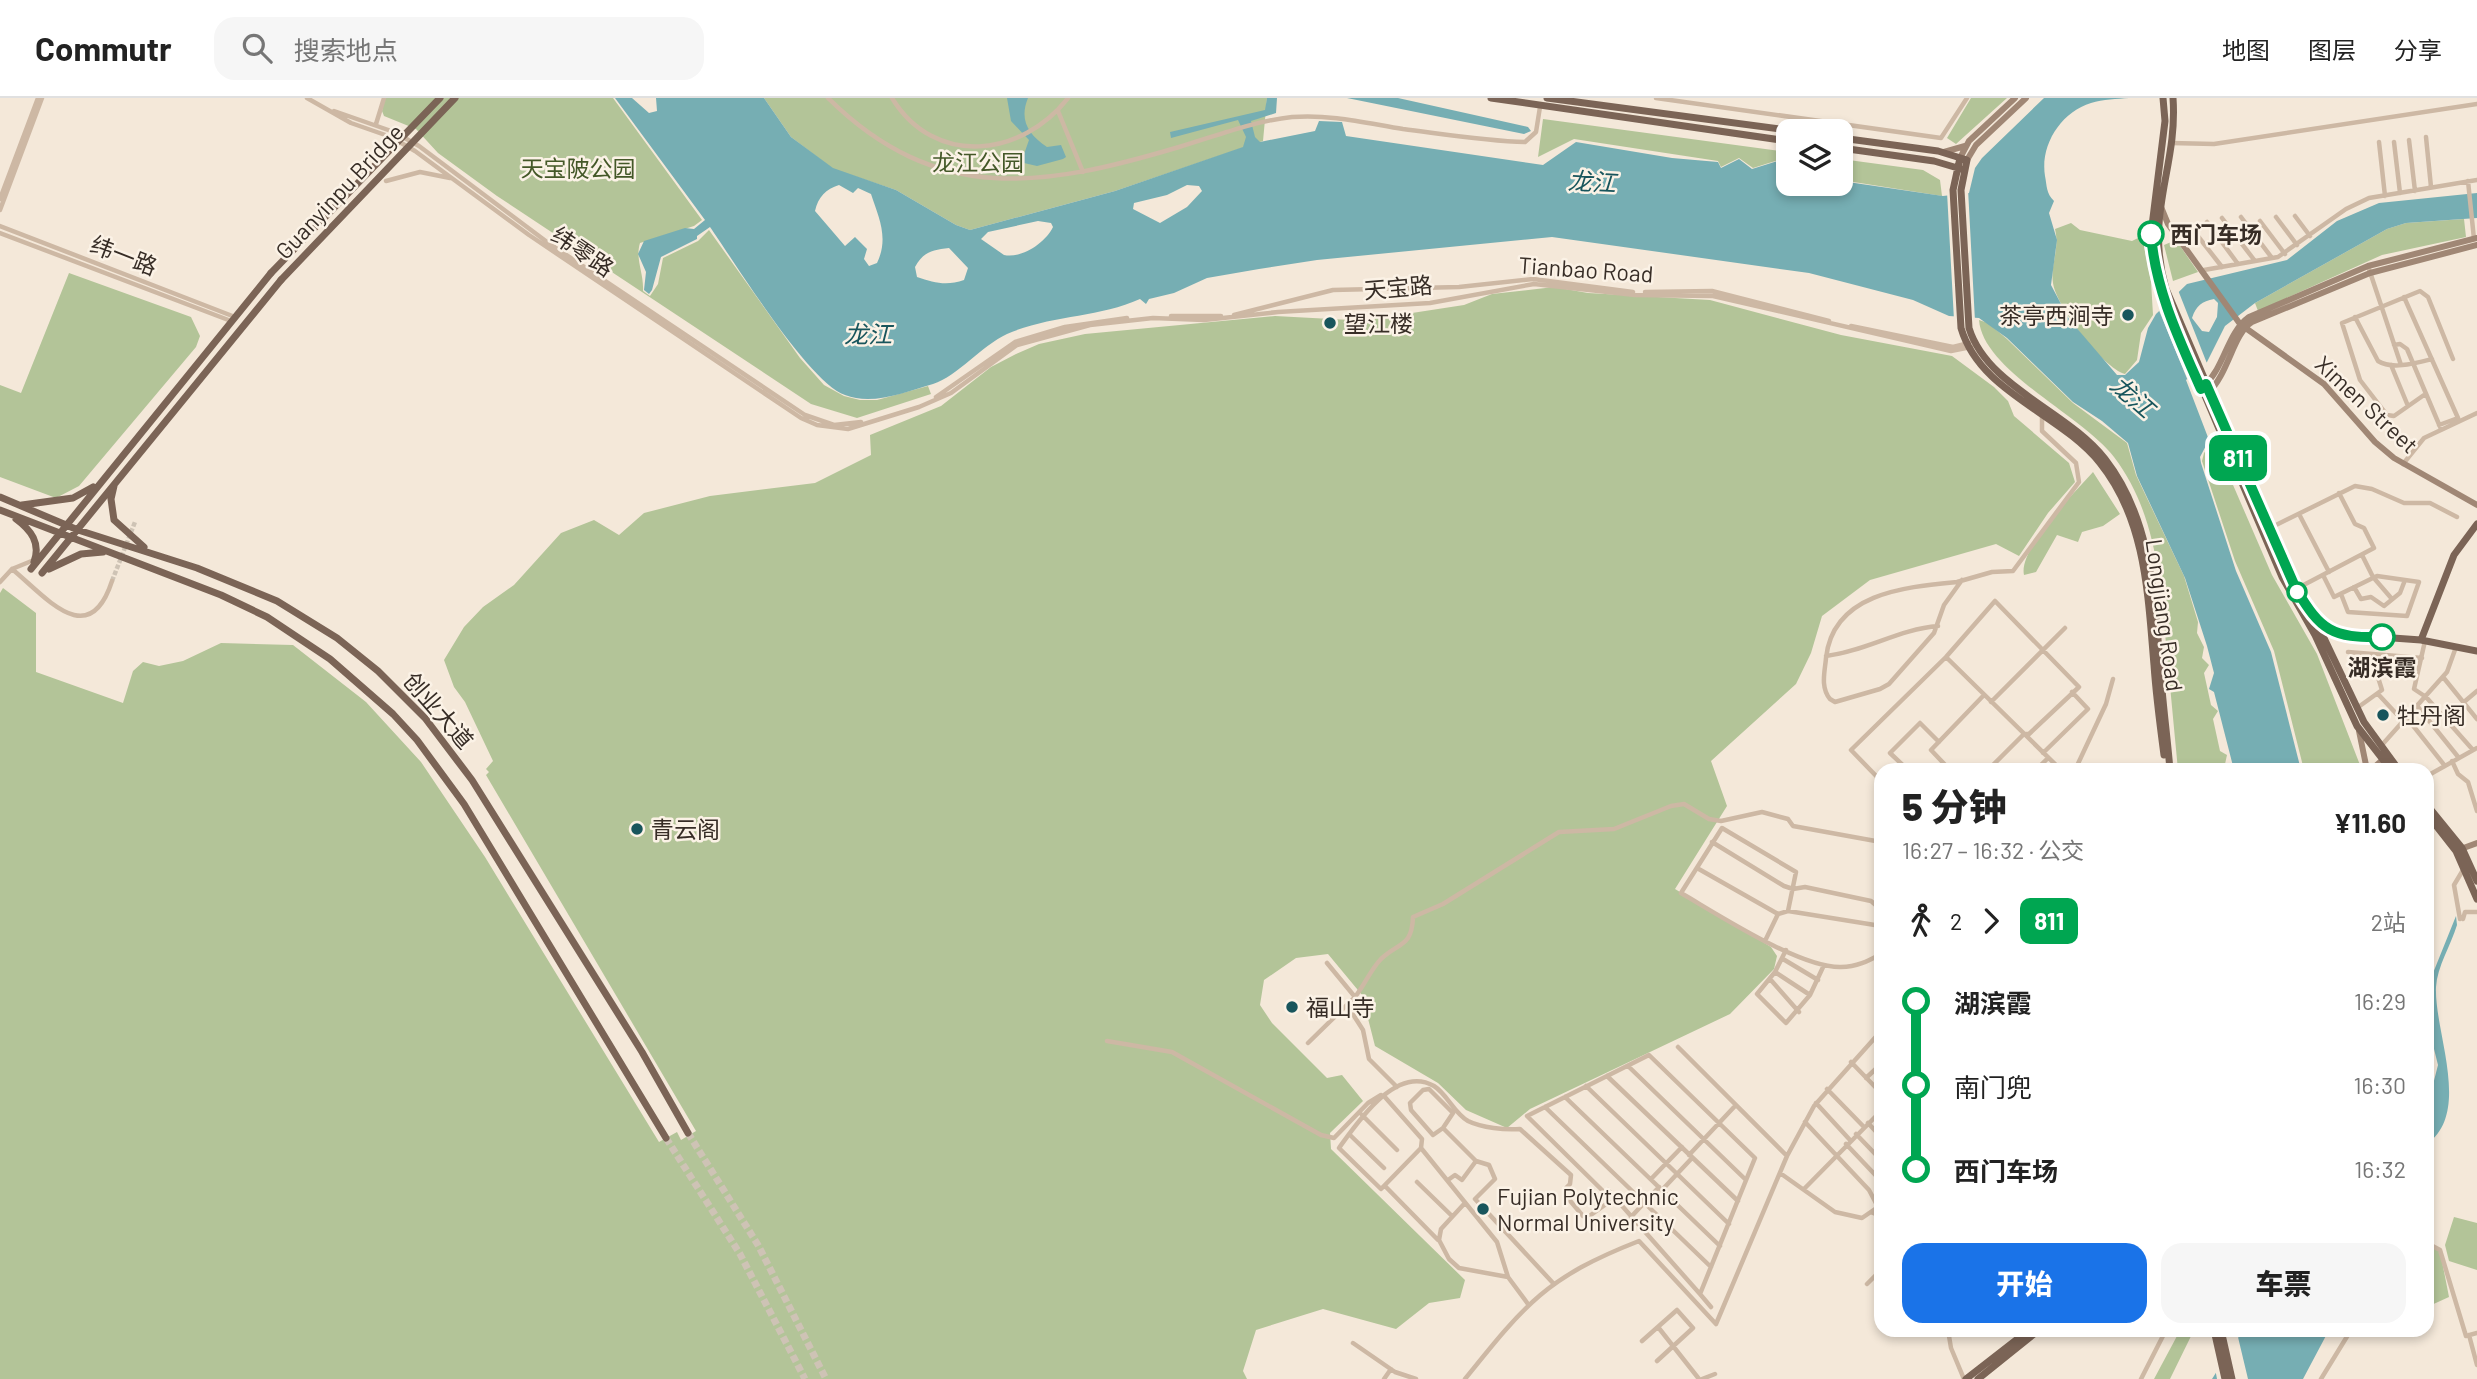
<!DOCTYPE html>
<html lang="zh">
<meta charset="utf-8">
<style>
:root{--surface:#fff;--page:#f6f6f6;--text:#222;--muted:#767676;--line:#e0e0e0;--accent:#1a73e8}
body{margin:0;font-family:Barlow,"Noto Sans SC",sans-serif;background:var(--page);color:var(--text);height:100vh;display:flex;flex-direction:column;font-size:26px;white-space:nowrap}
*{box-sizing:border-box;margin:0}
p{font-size:23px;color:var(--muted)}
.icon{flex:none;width:38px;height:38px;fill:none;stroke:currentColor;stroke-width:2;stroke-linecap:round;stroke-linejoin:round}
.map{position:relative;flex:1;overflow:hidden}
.drawer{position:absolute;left:1874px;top:665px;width:560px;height:574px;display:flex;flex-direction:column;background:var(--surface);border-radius:21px;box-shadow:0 4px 10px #0003}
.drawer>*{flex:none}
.badge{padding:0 14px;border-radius:10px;font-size:24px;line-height:46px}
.fabs{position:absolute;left:1776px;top:21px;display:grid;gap:14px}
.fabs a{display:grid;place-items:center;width:77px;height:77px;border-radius:14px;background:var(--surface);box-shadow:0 4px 10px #0003;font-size:35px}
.map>.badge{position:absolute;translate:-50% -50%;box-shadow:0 0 0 4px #fff}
.legs{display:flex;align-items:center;gap:10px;height:77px;padding:0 28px;font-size:23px}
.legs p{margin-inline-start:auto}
.headline{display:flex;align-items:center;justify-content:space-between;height:119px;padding:0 28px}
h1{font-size:38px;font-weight:800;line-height:52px}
.action{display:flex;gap:14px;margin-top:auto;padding:14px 28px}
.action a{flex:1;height:80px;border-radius:21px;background:var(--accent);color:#fff;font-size:28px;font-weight:800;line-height:80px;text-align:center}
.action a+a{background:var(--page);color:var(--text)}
ul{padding:0 28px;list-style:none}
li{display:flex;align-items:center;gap:24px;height:84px;font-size:26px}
li i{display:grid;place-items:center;width:10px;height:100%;margin:0 9px;background:currentColor}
li i::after{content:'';width:18px;height:18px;margin:-9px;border:5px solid;border-radius:50%;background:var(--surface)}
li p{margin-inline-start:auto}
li:first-child i{background:linear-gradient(#0000 50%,currentColor 0)}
li:last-child i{background:linear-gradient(currentColor 50%,#0000 0)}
header{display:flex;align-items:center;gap:42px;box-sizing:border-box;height:98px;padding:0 35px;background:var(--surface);border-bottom:2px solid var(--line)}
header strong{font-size:33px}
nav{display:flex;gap:38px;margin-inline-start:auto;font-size:24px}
.search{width:490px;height:63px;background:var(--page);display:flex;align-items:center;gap:18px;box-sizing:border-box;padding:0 24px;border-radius:21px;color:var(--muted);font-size:26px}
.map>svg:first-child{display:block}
.green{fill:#b3c498}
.water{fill:#76aeb3;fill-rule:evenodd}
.pier{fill:#f4e8d9}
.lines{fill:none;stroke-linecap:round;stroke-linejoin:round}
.street-tunnel{stroke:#cec3b5;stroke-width:4.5;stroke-dasharray:4.5 2;stroke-linecap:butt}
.primary-tunnel{stroke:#cec3b5;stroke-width:7;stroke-dasharray:7 3.5;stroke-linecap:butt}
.street{stroke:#cdb8a4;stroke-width:4.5}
.secondary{stroke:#a08775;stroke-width:6}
.primary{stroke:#7b6456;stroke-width:7}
.primary-bridge{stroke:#7b6456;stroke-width:7}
.line-1-casing{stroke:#fff;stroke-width:16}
.line-1{stroke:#00a651;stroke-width:10}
.stop-1-dot{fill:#fff;stroke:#00a651;stroke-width:3.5}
.poi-dot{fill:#18555c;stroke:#fbf2e6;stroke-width:2.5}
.labels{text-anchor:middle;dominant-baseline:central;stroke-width:5;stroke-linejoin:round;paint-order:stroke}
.park-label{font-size:23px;fill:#445828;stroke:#fbf2e6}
.street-label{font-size:23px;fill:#372d26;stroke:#fbf2e6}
.stop-label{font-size:23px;font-weight:bold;fill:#372d26;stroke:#fbf2e6;text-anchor:start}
.poi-label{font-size:23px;fill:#372d26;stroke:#fbf2e6;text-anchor:start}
.water-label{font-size:24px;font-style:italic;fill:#18555c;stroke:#fbf2e6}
</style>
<header>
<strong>Commutr</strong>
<div class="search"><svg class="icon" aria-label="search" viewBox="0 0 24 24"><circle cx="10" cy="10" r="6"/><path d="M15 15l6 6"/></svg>搜索地点</div>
<nav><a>地图</a><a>图层</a><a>分享</a></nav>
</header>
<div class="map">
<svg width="2477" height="1281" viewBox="0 0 2477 1281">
<rect width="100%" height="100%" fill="#f4e8d9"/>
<path class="green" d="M385,0H613L702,122L694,128L640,145C635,161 644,175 643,193L650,198L658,186L663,160L698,143L709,132L800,260L824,287L844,298L860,302H877L928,288L931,296L857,320L811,306L497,98L438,55L416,31L384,18L382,13Z
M764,0H1267L1263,43L1115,93L970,132L956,127L896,92L833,71L791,39Z
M1971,0H2007L1956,46L1947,40Z
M1543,21L1788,54V59L1753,70L1739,60L1721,69L1718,63L1574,41L1538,59Z
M1841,61L1923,72L1940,82L1942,98L1841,82Z
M2464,121L2466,139L2382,157L2258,213L2255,205L2387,131L2406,125Z
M2071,125L2080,132L2132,143L2142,138L2151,183L2153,217L2141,235L2137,262L2125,276C2103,270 2056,208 2053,185C2050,167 2060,152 2055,131Z
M2176,142L2198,174L2173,183L2164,147Z
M69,175L191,219L200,238L196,249L79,388L56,400L0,379V287L21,295Z
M1554,189L1588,195L1710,202L1841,237L1952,258L1994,289L2008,303L2014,318L2069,365L2075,384L2048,415L2019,458L1996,446L1870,482L1822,518L1811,555L1796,586L1711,663L1727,708L1675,791L1771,849L1777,858L1774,871L1730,916L1530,1011L1507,1030L1466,1012L1438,985L1375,948L1362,897L1328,856L1296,860L1264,882L1260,907L1272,925L1327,980L1342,977L1363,1003L1330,1035L1331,1051L1465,1182L1460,1200L1429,1205L1396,1231L1323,1211L1256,1232L1243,1273L1247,1281H0V495L3,490L36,515V574L123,605L133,573L143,564L159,568L183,563L221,545L293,547L366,604L421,664L485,759L659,1044L677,1034L681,1042L696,1033L486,677L489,674L486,671L493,663L465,604L454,589L444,562L464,529L483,509L514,487L561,435L594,422L619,437L644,415L710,398L815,385L871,357L870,337L941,308L991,269L1016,256L1039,246L1085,236L1275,218L1350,222L1399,217L1464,207L1492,196Z
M1979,222L1988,225L2007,241L2073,305L2127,345L2136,377L2184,478L2198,524L2197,535L2204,549L2202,560L2209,567L2204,575L2211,607L2218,613L2213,621L2220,653L2227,657L2225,666L2229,672H2178C2174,630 2170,587 2166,545C2160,479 2155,413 2114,359C2082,317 1983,273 1979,222Z
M2214,343L2272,477L2317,556L2360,667L2359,672H2304L2274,553L2235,463L2202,363L2204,355Z
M2093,374L2120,416L2103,428L2082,434L2078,444L2057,437L2036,474L2024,477C2018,451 2076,393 2093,374Z
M2454,1119L2477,1125V1172L2449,1163L2445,1147Z
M2427,1147L2440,1153L2449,1199L2427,1209Z
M2177,1232H2194L2170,1281H2154L2177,1238Z"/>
<path class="water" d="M615,0H632L649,15L657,13L656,0H764L791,39L833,70L896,92L956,127L970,132L1115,93L1243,49L1246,39L1238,22L1171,40L1170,34L1265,12L1267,0H1277L1276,15L1251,23L1255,39L1260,44L1315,33L1319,23L1342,24L1346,38L1543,67L1576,44L1672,60L1718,64L1721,70L1739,61L1752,71L1787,60L1788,86H1841V83L1943,98L1969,95L1975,70L1982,60L2044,0H2129C2117,1 2103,1 2091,5C2061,14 2040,47 2045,78C2047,88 2046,95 2054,103L2049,115L2057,142L2051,187L2069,221L2117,277H2125L2139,264L2148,230L2156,216L2187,186L2287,162L2337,123L2379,105L2477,95V120L2406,125L2387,131L2255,205L2225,228L2207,264L2186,282L2209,342L2200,359L2201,365L2236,473L2271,554L2301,672H2234L2214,594L2209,591L2214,575L2207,548L2185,480L2137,378L2128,345L2102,323L2073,304L2007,240L1979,220L1949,218L1913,202L1809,175L1552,139L1317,162L1259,171L1207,180L1174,195L1149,201L1146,206L1140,201C1098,220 1050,217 1007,236C981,248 958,278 933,286C906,294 872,308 845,297C808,284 736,166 710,129L697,138V141L661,159L652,192L649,196L644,192L646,174L638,156L644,143L685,130L694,131L705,122ZM839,87L853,95L858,90L871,96C879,120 889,140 877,165L869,168L864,161L867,151L855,139L845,148L815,113C818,99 826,91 839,87ZM1187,87L1199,88L1202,93L1187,109L1160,125L1133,111L1134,105L1167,97ZM1038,123L1051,125L1053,129C1046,144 1022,161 1004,157L981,141L988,134ZM949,150L968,170L964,182C947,188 934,185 917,179L915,169C923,154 932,152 949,150ZM2214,201L2218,205L2217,219L2209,234L2202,233L2192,220C2196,208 2202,203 2214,201Z
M1007,0H1028C1019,22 1028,36 1047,49L1061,47L1066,59L1063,61L1037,68L1024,65L1023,59L1029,42L1011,23Z
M1347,0H1398L1528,29L1531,33L1524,36Z
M2456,818L2457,827C2451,847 2437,869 2436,889C2434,934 2472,1014 2427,1046V1010L2438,967L2427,923L2429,885Z
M2243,1232H2329L2303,1281H2212Z"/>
<path class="pier" d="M1968,91L1975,223L1954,222L1947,94Z
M2178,192L2208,268L2188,283L2158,210Z
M2237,1235L2248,1281H2217L2215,1270Z"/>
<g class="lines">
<path class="street-tunnel" d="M112,483L135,424"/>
<path class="primary-tunnel" d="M688,1035L758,1147L826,1281
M666,1040L740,1156L805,1281"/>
<path class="street" d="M307,0L351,25L391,39L415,53L529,137L801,320L817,327L848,331L919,309L951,295L1017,247L1090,227L1153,220L1204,222L1278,214L1430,205L1534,186L1635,197L1713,198L1951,253L1971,249
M828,0C937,108 1045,89 1179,49C1216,38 1254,23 1292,19C1331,16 1366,25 1403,31C1443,36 1485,43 1525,44L1536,34L1540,9
M892,0C935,70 1022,59 1068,0
M1656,0L1941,40L1967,0
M334,13L394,34L419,48L547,144L805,317L834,327L861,324
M1058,13L1083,74
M376,26L384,0
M2426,39L2431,89
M2409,42L2415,93
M2379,44L2385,98
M2394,44L2400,95
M2171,45L2214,46L2477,6
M386,83L420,74L450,80
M2468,83L2474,141
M0,101L38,0
M0,112L42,0
M2295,118L2310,138
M2241,119L2272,160
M2276,119L2297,147
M2222,120L2255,163
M2260,123L2285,156
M2207,124L2238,166
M0,128L235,219
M2190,128L2222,169
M0,135L231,223
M2368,168L2401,267
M2204,172L2278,159L2346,111L2369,100L2477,82
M1645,194L1712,193L1829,223
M2404,199L2458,320L2439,327
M1234,217L1333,192L1459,189L1533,181L1633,194
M1171,218H1221
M2355,219L2378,263C2392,272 2416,265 2432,261
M1851,228L1953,249L1969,245
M2394,247L2400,246L2407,251L2441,331
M2391,267L2408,308
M2424,297L2394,318L2387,317L2360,282L2342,225L2420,193L2428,199L2453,261
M936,299L1015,244L1065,229L1127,220
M2403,366L2424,340L2477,315
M2299,416L2329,474
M2268,431L2355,388L2372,391L2404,405H2430L2457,419
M2362,457L2373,479L2392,501
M12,471C46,499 89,554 112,483
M2323,477L2334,499L2377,478L2419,484L2407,518L2348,514L2341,496
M1962,482L1944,507L1934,535L1889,586L1880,591L1835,604L1830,601C1820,589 1825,573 1826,560C1833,495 1905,489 1957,484L1992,474L2013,473L2079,384L2076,365L2042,333V316
M0,484L12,471L34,462
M2354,489L2361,501L2371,499L2384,508L2400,495L2405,482
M2296,491L2374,450L2364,430L2355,426L2339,395
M2425,543L2414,591L2426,599L2473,652
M2348,554L2422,560
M1826,558C1866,553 1899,531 1938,528
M1946,559L2061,672
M2443,579L2477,621
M2378,596L2404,624
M1991,604L2065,530
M2418,609L2459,660
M2357,610L2382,592L2371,557
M2407,620L2445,668
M2445,620L2477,593
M2381,648L2447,574L2456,549
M2043,655L2088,611L2072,594
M2452,663L2458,676L2468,684L2477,713
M1908,672L1890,655L1920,625L1939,644
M1950,672L1931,652L1984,597
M2036,672L2048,660
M2075,672L2106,606L2113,581
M2427,678L2477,650
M1881,683L1851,652L1946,559L1995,503L2079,589L2029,636H2024L1988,672
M1712,744L1784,788L1793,791L1805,789L1871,803L1878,809L1877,829L1881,839
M1697,770L1778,816L1788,813L1881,828
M1788,813L1796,774L1722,730L1681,795C1719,817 1800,870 1841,869C1857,869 1868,863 1881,856
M2460,821L2454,787L2463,772
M2463,821L2465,814H2477
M1765,843L1778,816
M1786,852L1775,874L1757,896L1786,925L1810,897L1824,867
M1783,861L1818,882
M1775,874L1810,897
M1770,881L1799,914
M1355,899C1364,888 1371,871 1381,861C1399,844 1412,849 1413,819L1443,806L1559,734L1614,731L1671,708L1684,706L1709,721L1721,723L1762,714L1788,721L1793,728L1881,744
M1347,907L1363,932L1369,961L1397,989
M1107,943L1172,954L1321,1037L1334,1040L1368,1005L1381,997
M1308,945L1355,899L1327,865
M1678,949L1787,1058
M1851,964L1881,995
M1628,968L1746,1082
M1607,978L1738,1103
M1866,980L1881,966
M1586,988L1729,1126
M1429,991L1453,1015L1443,1030L1433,1037L1411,1012L1410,1005L1423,992Z
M1827,991L1864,1029
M1384,998L1422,1041L1421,1050L1497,1144L1508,1179L1528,1206
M1565,999L1720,1148
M1816,1005L1850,1042
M1545,1009L1711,1169
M1362,1017L1397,1052
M1868,1025L1881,1039
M1443,1030L1476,1063L1462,1082L1455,1077L1448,1082
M1349,1036L1384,1070
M1856,1036L1881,1062
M1846,1046L1881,1083
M1421,1050L1381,1091L1339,1050C1357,1025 1396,966 1434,988C1447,996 1454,1015 1468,1023C1482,1030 1505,1032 1520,1031L1571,1077L1570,1086L1565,1091L1566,1098L1583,1118L1588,1119L1609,1104
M1689,1057L1735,1008
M1476,1063L1489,1067L1495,1081L1475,1101L1553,1185
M1780,1075L1835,1114L1862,1120L1878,1109L1869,1092L1805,1024
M1651,1081L1682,1049
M1417,1084L1452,1118
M1385,1088L1438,1142
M1804,1091L1881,1013
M1662,1092L1692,1060
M1464,1106L1441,1131L1439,1142L1449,1161L1459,1170L1508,1179
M1873,1115L1881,1118
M1631,1119L1659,1089
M2427,1145L2440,1152L2466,1238L2477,1235
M1867,1186L1881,1172
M1700,1196L1755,1060L1649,957L1527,1018L1605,1095L1608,1092L1700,1196L1711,1209
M1658,1229L1699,1281
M1948,1232L1951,1250L1964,1281
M2469,1237L2477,1267
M1642,1243L1677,1212L1693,1230L1657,1263
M1353,1245L1395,1274L1416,1281
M1384,1281L1391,1271
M1465,1281C1526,1205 1547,1179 1639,1143L1716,1226L1787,1058L1814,1008L1881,933
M1702,1281L1715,1276
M2141,1281L2166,1232
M2321,1281L2351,1232"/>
<path class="secondary" d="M1944,54L1965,48
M1960,60L1969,43L2015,0
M1967,62L1976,47L2026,0
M2161,109L2168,126L2240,226L2324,286L2375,344L2394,360L2477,407
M2205,287C2225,268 2227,235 2249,219L2368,168L2477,140
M2208,295C2229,275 2233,236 2252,224L2370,175L2477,147
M2359,633L2367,672
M2371,672L2387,658
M2458,752L2477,745"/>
<path class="primary" d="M1491,0L1788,43
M1547,0L1795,33
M2163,0L2165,23L2151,136L2160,192L2282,479L2315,537L2357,628L2391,672
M2173,0C2178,70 2144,115 2166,191L2288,476L2323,538L2364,624L2399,672
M1841,40L1938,53L1967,62L1961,92L1969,230C1987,289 2068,313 2105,361C2151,420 2154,495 2160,565C2162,601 2167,636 2170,672
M1841,50L1934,63L1961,71
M1960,60L1953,92L1961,230C1980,295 2060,315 2100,365C2146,422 2148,498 2154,567C2156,597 2160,627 2164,657
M114,388L111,401L114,422L144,449
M0,399L78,432L197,470L277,503L337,540L378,573L425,620L472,682L642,954L688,1035
M22,407L73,400L93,389
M0,412L221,497L267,519L330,561L393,616L417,642L464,706L666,1040
M16,421C31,432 41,445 34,464
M31,471L271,175
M49,471L81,456L103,454
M42,475L281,182
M2318,524L2337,536L2421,542L2477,553
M2421,542L2454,457L2477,426
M2427,707L2462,750L2477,783
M2427,716L2456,753L2477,801
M2214,1232L2225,1281
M2221,1232L2232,1281
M1966,1281L2029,1232
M1978,1281L2039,1232"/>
<path class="primary-bridge" d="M271,175L440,0
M281,182L455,0"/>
</g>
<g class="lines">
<g class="line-1-casing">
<path id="line-1" d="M2151,136C2155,191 2179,241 2201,291L2206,286L2296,491C2321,533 2332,540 2382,539"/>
</g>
<use href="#line-1" class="line-1"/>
</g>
<g class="stop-1-dot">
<circle cx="2151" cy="136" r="12"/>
<circle cx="2297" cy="494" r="9"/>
<circle cx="2382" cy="539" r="12"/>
</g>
<g class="poi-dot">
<circle cx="2128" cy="217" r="7"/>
<circle cx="1330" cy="225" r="7"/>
<circle cx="2383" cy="617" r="7"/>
<circle cx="637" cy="731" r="7"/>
<circle cx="1292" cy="909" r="7"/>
<circle cx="1483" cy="1111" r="7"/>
</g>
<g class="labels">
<g class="park-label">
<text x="978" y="64">龙江公园</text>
<text x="578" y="70">天宝陂公园</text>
</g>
<g class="street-label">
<text transform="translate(339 93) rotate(-47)">Guanyinpu Bridge</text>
<text transform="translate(583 153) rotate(34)">纬零路</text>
<text transform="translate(124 157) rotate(21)">纬一路</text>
<text transform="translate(1586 171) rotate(4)">Tianbao Road</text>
<text transform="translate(1398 189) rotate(-5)">天宝路</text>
<text transform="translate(2367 306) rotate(43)">Ximen Street</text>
<text transform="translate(2165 517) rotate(82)">Longjiang Road</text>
<text transform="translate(439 612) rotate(49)">创业大道</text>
</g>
<g class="stop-label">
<text x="2170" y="136">西门车场</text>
<text x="2382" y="569" text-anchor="middle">湖滨霞</text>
</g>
<g class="poi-label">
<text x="2114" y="217" text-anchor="end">茶亭西涧寺</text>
<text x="1344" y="225">望江楼</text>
<text x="2397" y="617">牡丹阁</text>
<text x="651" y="731">青云阁</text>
<text x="1306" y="909">福山寺</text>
<text x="1497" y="1098">Fujian Polytechnic<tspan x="1497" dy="26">Normal University</tspan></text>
</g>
<g class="water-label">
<text transform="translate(1592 83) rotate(3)">龙江</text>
<text x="868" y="235">龙江</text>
<text transform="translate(2133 298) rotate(41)">龙江</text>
</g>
</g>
</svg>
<div class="fabs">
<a><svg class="icon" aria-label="layers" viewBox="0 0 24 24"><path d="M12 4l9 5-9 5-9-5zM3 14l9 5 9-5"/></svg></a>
</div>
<b class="badge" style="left:2238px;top:360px;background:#00a651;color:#fff">811</b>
<section class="drawer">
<div class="headline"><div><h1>5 分钟</h1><p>16:27 – 16:32 · 公交</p></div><b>¥11.60</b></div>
<div class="legs"><svg class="icon" aria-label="walk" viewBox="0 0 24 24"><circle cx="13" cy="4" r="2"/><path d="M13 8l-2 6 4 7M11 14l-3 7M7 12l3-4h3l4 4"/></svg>2<svg class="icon" aria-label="forward" viewBox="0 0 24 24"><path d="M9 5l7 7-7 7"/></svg><b class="badge" style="background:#00a651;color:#fff">811</b><p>2站</p></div>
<ul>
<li><i style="color:#00a651"></i><b>湖滨霞</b><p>16:29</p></li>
<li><i style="color:#00a651"></i><span>南门兜</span><p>16:30</p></li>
<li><i style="color:#00a651"></i><b>西门车场</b><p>16:32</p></li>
</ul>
<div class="action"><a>开始</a><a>车票</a></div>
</section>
</div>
